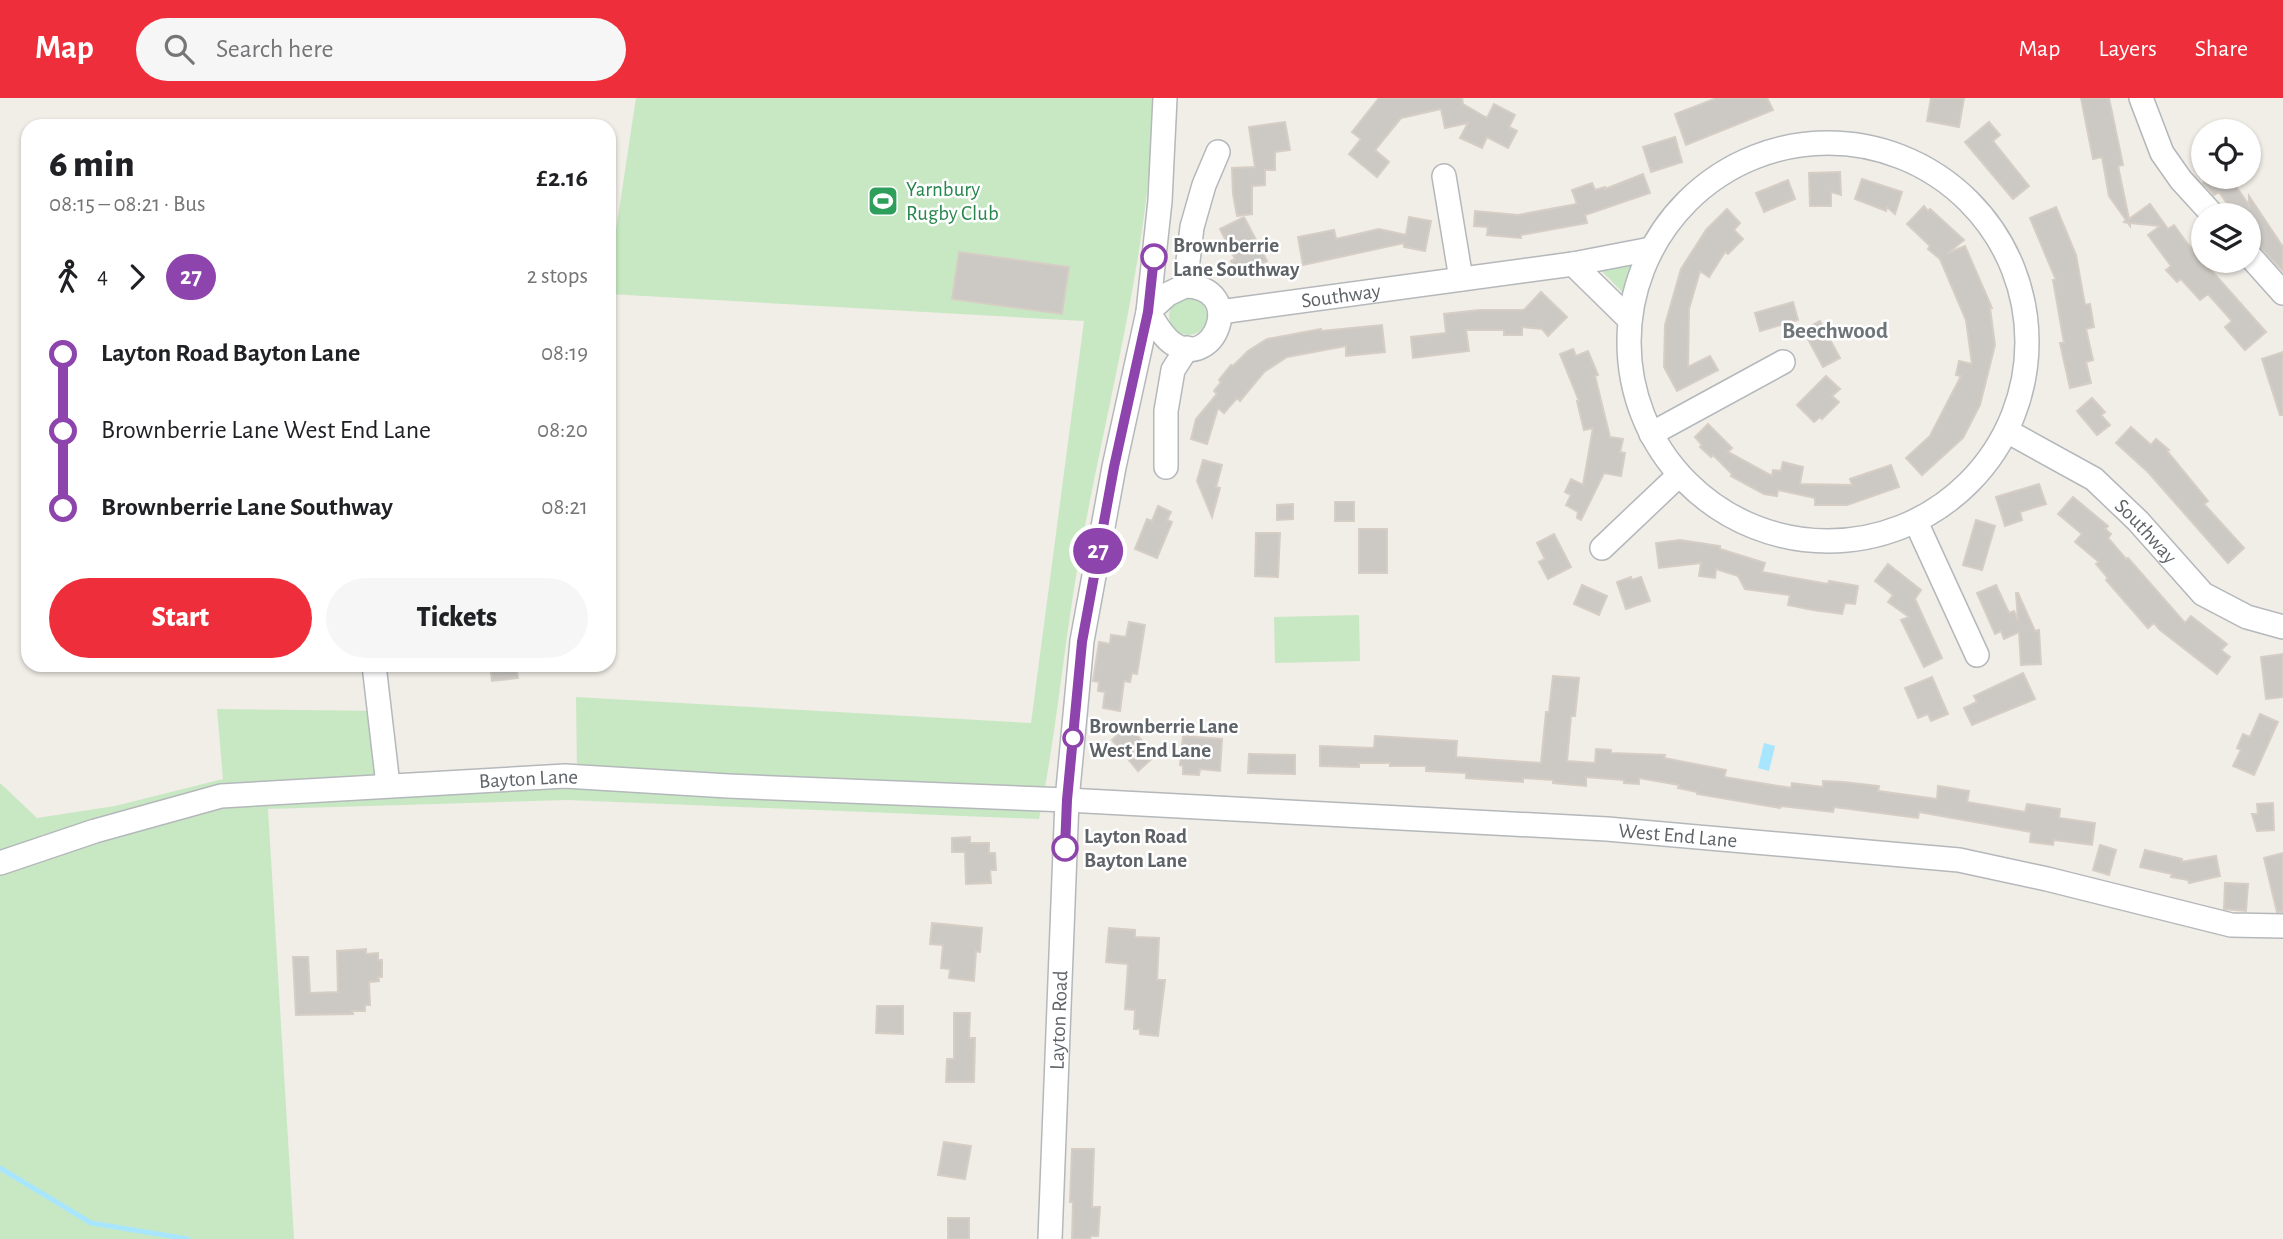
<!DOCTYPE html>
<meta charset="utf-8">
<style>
:root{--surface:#fff;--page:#f6f6f6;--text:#202124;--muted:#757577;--accent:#ee2f3b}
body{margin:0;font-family:"Alegreya Sans",sans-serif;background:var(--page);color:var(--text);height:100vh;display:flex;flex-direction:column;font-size:26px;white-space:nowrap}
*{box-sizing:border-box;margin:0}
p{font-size:23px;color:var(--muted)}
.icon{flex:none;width:38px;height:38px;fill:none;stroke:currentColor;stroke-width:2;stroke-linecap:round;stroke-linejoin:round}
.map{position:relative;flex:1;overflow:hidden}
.side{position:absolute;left:21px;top:21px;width:595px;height:553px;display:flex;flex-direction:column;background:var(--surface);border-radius:21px;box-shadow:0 2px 5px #0004}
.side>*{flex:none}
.badge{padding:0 14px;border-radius:23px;font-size:24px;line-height:46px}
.controls{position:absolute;left:2191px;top:21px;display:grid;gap:14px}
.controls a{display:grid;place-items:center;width:70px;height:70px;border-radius:50%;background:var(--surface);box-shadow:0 2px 5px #0004;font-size:35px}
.map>.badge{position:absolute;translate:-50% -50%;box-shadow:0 0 0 4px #fff}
.legs{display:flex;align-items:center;gap:10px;height:77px;padding:0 28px;font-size:23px}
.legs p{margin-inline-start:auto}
.overview{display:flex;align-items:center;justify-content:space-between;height:119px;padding:0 28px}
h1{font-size:38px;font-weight:800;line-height:52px}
.button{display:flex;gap:14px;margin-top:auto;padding:14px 28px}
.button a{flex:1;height:80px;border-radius:42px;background:var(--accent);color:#fff;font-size:28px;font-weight:800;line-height:80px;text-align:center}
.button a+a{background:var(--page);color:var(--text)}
ul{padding:0 28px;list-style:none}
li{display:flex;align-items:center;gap:24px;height:77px;font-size:26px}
li i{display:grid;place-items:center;width:10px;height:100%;margin:0 9px;background:currentColor}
li i::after{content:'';width:18px;height:18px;margin:-9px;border:5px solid;border-radius:50%;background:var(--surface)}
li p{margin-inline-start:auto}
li:first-child i{background:linear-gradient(#0000 50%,currentColor 0)}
li:last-child i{background:linear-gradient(currentColor 50%,#0000 0)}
header{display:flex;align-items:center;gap:42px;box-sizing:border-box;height:98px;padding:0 35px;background:var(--accent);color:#fff}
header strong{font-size:33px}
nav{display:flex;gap:38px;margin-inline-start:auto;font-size:24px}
.search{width:490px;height:63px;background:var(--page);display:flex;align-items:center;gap:18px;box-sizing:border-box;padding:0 24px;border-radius:38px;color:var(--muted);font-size:26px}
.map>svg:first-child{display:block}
.green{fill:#c8e8c3}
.water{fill:#a8e5ff}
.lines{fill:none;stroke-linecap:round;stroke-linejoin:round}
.stream{stroke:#a8e5ff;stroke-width:5}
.building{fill:#ccc8c4;stroke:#d6cec5;stroke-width:2}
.minor-casing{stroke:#b4b8bb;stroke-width:26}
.minor{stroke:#fff;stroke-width:23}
.line-1-casing{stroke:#fff;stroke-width:16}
.line-1{stroke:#8e44ad;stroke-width:10}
.stop-1-dot{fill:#fff;stroke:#8e44ad;stroke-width:3.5}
.labels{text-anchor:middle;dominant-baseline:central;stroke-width:5;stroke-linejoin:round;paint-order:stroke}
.leisure-label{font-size:21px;fill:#27864d;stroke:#fff;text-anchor:start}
.stop-label{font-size:21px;font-weight:bold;fill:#5e6367;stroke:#fff;text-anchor:start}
.street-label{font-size:21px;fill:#5e6367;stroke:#fff}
.neighbourhood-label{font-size:23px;font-weight:bold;fill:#6f7679;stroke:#fff}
</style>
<header>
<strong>Map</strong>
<div class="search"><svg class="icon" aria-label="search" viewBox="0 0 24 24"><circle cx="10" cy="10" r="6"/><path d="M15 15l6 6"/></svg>Search here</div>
<nav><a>Map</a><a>Layers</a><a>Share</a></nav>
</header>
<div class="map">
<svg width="2283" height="1141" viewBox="0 0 2283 1141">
<rect width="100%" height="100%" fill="#f1ede7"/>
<path class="green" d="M636,0H1154C1150,148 1110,293 1083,439C1065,532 1058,628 1039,721L567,702L268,711L294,1141H0V685L37,720L115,708L223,681L217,611L390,613L398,677L577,671L576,599L1031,625L1084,223L609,196V178Z
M1637,163L1626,198L1597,168Z
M1169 218a19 19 0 1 1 38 0a19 19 0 1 1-38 0Z
M1359,517L1360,563L1275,565L1274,519Z"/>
<path class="water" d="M1764,645L1775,648L1769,673L1758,670Z"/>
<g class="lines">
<path class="stream" d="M0,1070L91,1125L188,1141"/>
</g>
<path class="building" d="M1379,0H1462L1463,6L1487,20L1494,6L1515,17L1509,29L1517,33L1508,50L1487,39L1482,50L1460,40L1468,25L1445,30L1441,11L1401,20L1375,52L1389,64L1377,79L1349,56L1361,41L1352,34Z
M1717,0H1767L1773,12L1686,47L1675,16Z
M1931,0H1964L1959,29L1927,23Z
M2081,0H2109L2123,67L2118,68L2129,121L2150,106L2168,131L2174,127L2187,145L2266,234L2245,252L2225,229L2232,223L2208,196L2200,202L2181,181L2177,184L2166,172L2171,168L2148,137L2160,128L2130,125V128L2128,125L2124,124L2126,122L2109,98L2102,59L2093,61Z
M1285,24L1290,52L1275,54V72H1265V87L1252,88V116L1237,118L1233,96L1232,70L1255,69L1249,29Z
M1989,24L2000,37L1993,43L2029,88L2013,101L1965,44Z
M1675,39L1682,64L1651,74L1643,49Z
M1840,74L1841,97L1831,94V108H1810L1809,75Z
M1643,76L1650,95L1585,117L1587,125L1521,137V140L1487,137L1488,129L1474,128L1475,113L1518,117L1577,106L1572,92L1592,85L1595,92L1605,89V91Z
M2209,79H2241L2233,84L2249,107V98L2283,149V173L2249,138V117H2235L2219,94L2214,97L2203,85L2210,80Z
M1862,81L1902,94L1895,116L1887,109L1886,113L1855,101Z
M1788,82L1795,101L1764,114L1756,95Z
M1924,108L1928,113L1930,111L1964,142L1948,155L1965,148L1992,210H1990L1995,247L1980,307L1963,340L1922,377L1906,360L1930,338L1961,278L1956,277L1959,263L1972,266L1966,222L1940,161L1928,151L1930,148L1907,126Z
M2056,109L2076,157L2085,207L2090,206L2094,229L2086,231L2093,262L2086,264L2091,285L2070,290L2060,245H2064L2053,182H2056L2030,120Z
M1727,111L1740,125L1734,132L1743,141L1728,156L1725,154L1709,179L1700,173L1689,211L1688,269L1710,258L1718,272L1677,293L1664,269L1665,227L1681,171L1706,132Z
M1244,119L1267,163L1238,178L1231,163L1235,161L1220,131Z
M1409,119L1431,123L1425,153L1404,149V145L1303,167L1298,139L1334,132L1336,141L1379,131L1406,137Z
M959,154L1069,169L1062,216L952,201Z
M1541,194L1567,219L1548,238L1542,231L1522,229V237H1504V232H1466L1469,253L1413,260L1411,239L1446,235L1444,216L1480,212H1524Z
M1793,204L1798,222L1760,233L1755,215Z
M1820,223L1840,260L1823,269L1803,232Z
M1382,227L1385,254L1346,258V248L1287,259L1264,274L1240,303L1237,300L1224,315L1218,310L1207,346L1191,341L1196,321L1217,296L1214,293L1221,284L1219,282L1231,267L1233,268L1248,253L1267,241L1321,231V233Z
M1573,251L1576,258L1588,253L1598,277L1595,278L1610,339L1623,341L1620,354L1625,355L1621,378L1604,375L1581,422L1577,420L1578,414L1566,407L1571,397L1565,394L1571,381L1583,387L1593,330L1584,332L1577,303H1579L1560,256Z
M2283,254V317H2280L2262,261Z
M1826,278L1840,291L1832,298L1839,304L1822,321L1820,319L1814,324L1797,307Z
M2092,300L2105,314L2101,317L2110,327L2097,337L2077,313Z
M1708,326L1732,350L1728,354L1772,378L1773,372L1781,373L1783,364L1803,369L1800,386L1852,387L1850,381L1891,367L1899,389L1847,407H1815V400L1778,392L1777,398L1764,396L1731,378L1732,376L1713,357L1711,359L1700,349L1702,347L1695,339Z
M2131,329L2151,347L2156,341L2169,352L2167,353L2208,403L2204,406L2244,450L2228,465L2148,374L2116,345Z
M1203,362L1222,367L1216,389L1220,390L1212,419L1197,383Z
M2039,386L2046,406L2020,414L2022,422L2005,428L1996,399Z
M2073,399L2108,428L2105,431L2111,436L2108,440L2126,461L2128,460L2185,525L2191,518L2227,546L2221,552L2230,559L2217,576L2160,532L2154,525L2148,530L2106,482L2108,480L2096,466L2099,464L2075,444L2082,436L2058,416Z
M1335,404H1354V423H1335Z
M1293,406V421L1277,422V407Z
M1158,408L1171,414L1167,422L1172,424L1157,460L1135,451L1147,421L1152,423Z
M1976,422L1995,428L1982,472L1963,467Z
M1359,431H1387V475H1359Z
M1256,435H1280L1278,479L1255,478Z
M1554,436L1571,469L1548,481L1539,464L1545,461L1537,445Z
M1680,442L1720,448V451L1765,465L1762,474L1828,486L1829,483L1858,488L1855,506L1845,505L1842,516L1813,512L1788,507L1790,497L1745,491L1738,478L1716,471L1715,480L1699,478L1701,465L1659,470L1656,445Z
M1888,466L1921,492L1915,501L1942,560L1924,569L1901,522L1909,519L1888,504L1893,497L1875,483Z
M1631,479L1632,482L1641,479L1650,503L1626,511L1617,484Z
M1582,487L1607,498L1599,517L1574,506Z
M1996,487L2009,515L2014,513L2018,523L2016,495H2018L2035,533L2039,532L2041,566L2021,567L2019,534L2004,541L2001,533L1995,536L1977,495Z
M1129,524L1145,527L1137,576L1132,575L1130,584L1124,583L1120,613L1103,610L1105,594L1098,593L1099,584L1093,583L1099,544L1110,546L1111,537L1126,539Z
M2283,556V599L2266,601L2261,559Z
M490,567H516L518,580L492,583Z
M2023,575L2035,601L1972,627L1964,610L1977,604L1974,598Z
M1553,578L1579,580L1575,618H1571L1567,663L1595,665L1596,651L1611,652V655L1665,657L1664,660L1726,672L1724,679L1791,690L1792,685L1823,689V683L1843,684L1879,688L1878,693L1937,701L1938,688L1969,693L1967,704L2025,714L2027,706L2060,711L2059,720L2095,725L2092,747L2054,742L2053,747L2030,744L2031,734L1919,714L1918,720L1834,709L1833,714L1781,708L1780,710L1697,696V694L1678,690L1679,687L1639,680V686L1624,685V682L1586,679V688L1553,685V682L1523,680V684L1466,680V675L1426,673V668H1390V665H1359V669L1320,668V648L1374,650L1375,638L1457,643L1456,659L1541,665L1546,614H1549Z
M1932,579L1948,616L1931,623L1928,616L1918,620L1905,590Z
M2260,616L2278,624L2254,677L2233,668L2241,652L2237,650L2243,636L2250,639Z
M1125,630H1131L1155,658L1138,673L1112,642Z
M1183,638L1222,641L1220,673L1200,671L1199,677L1183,676V668L1180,667Z
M1249,656L1295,657V676L1248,675Z
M2273,705L2274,732L2257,733L2252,716H2258L2257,706Z
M970,739V745H989V755H995L996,772H990L991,785L966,786L965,754H952V740Z
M2100,747L2116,752L2109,777L2093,772Z
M2145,752L2182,761L2181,764L2216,758L2220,778L2189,785L2188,782L2171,779L2172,776L2140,769Z
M2283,755V814H2277L2264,760Z
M2225,785L2248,786L2246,813L2224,811Z
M932,825L982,830L980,854L976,853L974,883L949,880L950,871L941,870L943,847L930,846Z
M1109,830L1135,832V839L1159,840L1157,882H1165L1158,938L1140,936V931H1134L1135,912L1125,911L1128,866L1106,864Z
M366,851V856L378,855V862H382V879H378L379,883L369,884L370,907H365V913H352L353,916L296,917L293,859H308L310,895L338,894L337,853Z
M877,908H903V936L876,935Z
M954,915H970L969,940H975L974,984H946L947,961H954Z
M944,1044L971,1048L965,1081L938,1077Z
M1072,1051H1094L1092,1109H1100L1098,1138H1091L1090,1141H1072L1073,1104H1070Z
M948,1120H969V1141H948Z"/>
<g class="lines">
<g class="minor-casing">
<g id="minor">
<path d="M2141,0L2162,55L2181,82L2213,117"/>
<circle cx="1828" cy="244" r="199"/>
<path d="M1444,78L1461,181"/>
<path d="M2249,157L2283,195"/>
<path d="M1573,166L1630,222"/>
<path d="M1185,188C1248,189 1214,275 1172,245C1162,238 1155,224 1148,214L1168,196Z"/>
<path d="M1185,188L1192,129L1204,87L1218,54"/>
<path id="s1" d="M1220,214L1573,166L1651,151"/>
<path id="s2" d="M2007,333L2094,381L2138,423L2203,496L2247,519L2283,529"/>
<path d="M1651,336L1783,264"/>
<path d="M1166,369V313L1173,272L1187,250"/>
<path d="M1916,424L1977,557"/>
<path d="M1602,450L1679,377"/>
<path d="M374,567L388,687"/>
<path id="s3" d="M0,765L95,733L221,698L565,678L728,688L1067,702L1607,731L1959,762L2047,781L2231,827L2283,828"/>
<path id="s4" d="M1050,1141L1067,702L1082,543L1114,369L1148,214L1160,103L1165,0"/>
</g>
</g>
<use href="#minor" class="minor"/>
</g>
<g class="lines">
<g class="line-1-casing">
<path id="line-1" d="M1065,750L1067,702L1082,544L1114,369L1148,214L1154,159"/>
</g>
<use href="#line-1" class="line-1"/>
</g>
<defs>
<g id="stadium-square" transform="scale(1.575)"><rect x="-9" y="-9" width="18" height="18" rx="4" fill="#2e9e5b" stroke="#fff"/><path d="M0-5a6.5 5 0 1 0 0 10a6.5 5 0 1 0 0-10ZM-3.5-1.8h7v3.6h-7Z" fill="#fff"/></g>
</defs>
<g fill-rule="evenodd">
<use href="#stadium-square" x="883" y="103"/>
</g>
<g class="stop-1-dot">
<circle cx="1154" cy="159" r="12"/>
<circle cx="1073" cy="640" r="9"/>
<circle cx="1065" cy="750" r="12"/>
</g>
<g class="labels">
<g class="leisure-label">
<text x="906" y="91">Yarnbury<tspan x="906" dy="24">Rugby Club</tspan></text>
</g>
<g class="stop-label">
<text x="1173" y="147">Brownberrie<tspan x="1173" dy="24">Lane Southway</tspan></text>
<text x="1089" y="628">Brownberrie Lane<tspan x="1089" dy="24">West End Lane</tspan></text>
<text x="1084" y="738">Layton Road<tspan x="1084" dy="24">Bayton Lane</tspan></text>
</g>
<g class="street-label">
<text stroke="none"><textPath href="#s1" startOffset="122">Southway</textPath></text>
<text stroke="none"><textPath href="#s2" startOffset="173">Southway</textPath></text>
<text stroke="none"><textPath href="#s3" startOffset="539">Bayton Lane</textPath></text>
<text stroke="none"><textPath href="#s3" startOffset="1690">West End Lane</textPath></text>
<text stroke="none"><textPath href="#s4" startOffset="219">Layton Road</textPath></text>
</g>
<g class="neighbourhood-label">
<text x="1835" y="233">Beechwood</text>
</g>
</g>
</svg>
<div class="controls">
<a><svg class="icon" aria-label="locate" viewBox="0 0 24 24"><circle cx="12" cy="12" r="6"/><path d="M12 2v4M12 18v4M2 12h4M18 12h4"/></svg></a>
<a><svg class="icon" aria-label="layers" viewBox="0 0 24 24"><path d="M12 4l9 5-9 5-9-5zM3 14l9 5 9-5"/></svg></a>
</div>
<b class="badge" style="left:1098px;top:453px;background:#8e44ad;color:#fff">27</b>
<section class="side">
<div class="overview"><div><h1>6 min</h1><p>08:15 – 08:21 · Bus</p></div><b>£2.16</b></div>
<div class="legs"><svg class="icon" aria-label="walk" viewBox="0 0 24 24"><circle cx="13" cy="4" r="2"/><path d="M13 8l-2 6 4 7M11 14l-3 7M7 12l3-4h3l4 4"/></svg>4<svg class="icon" aria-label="forward" viewBox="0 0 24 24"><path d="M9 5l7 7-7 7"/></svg><b class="badge" style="background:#8e44ad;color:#fff">27</b><p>2 stops</p></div>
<ul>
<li><i style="color:#8e44ad"></i><b>Layton Road Bayton Lane</b><p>08:19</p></li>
<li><i style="color:#8e44ad"></i><span>Brownberrie Lane West End Lane</span><p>08:20</p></li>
<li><i style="color:#8e44ad"></i><b>Brownberrie Lane Southway</b><p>08:21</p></li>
</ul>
<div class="button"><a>Start</a><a>Tickets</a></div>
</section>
</div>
